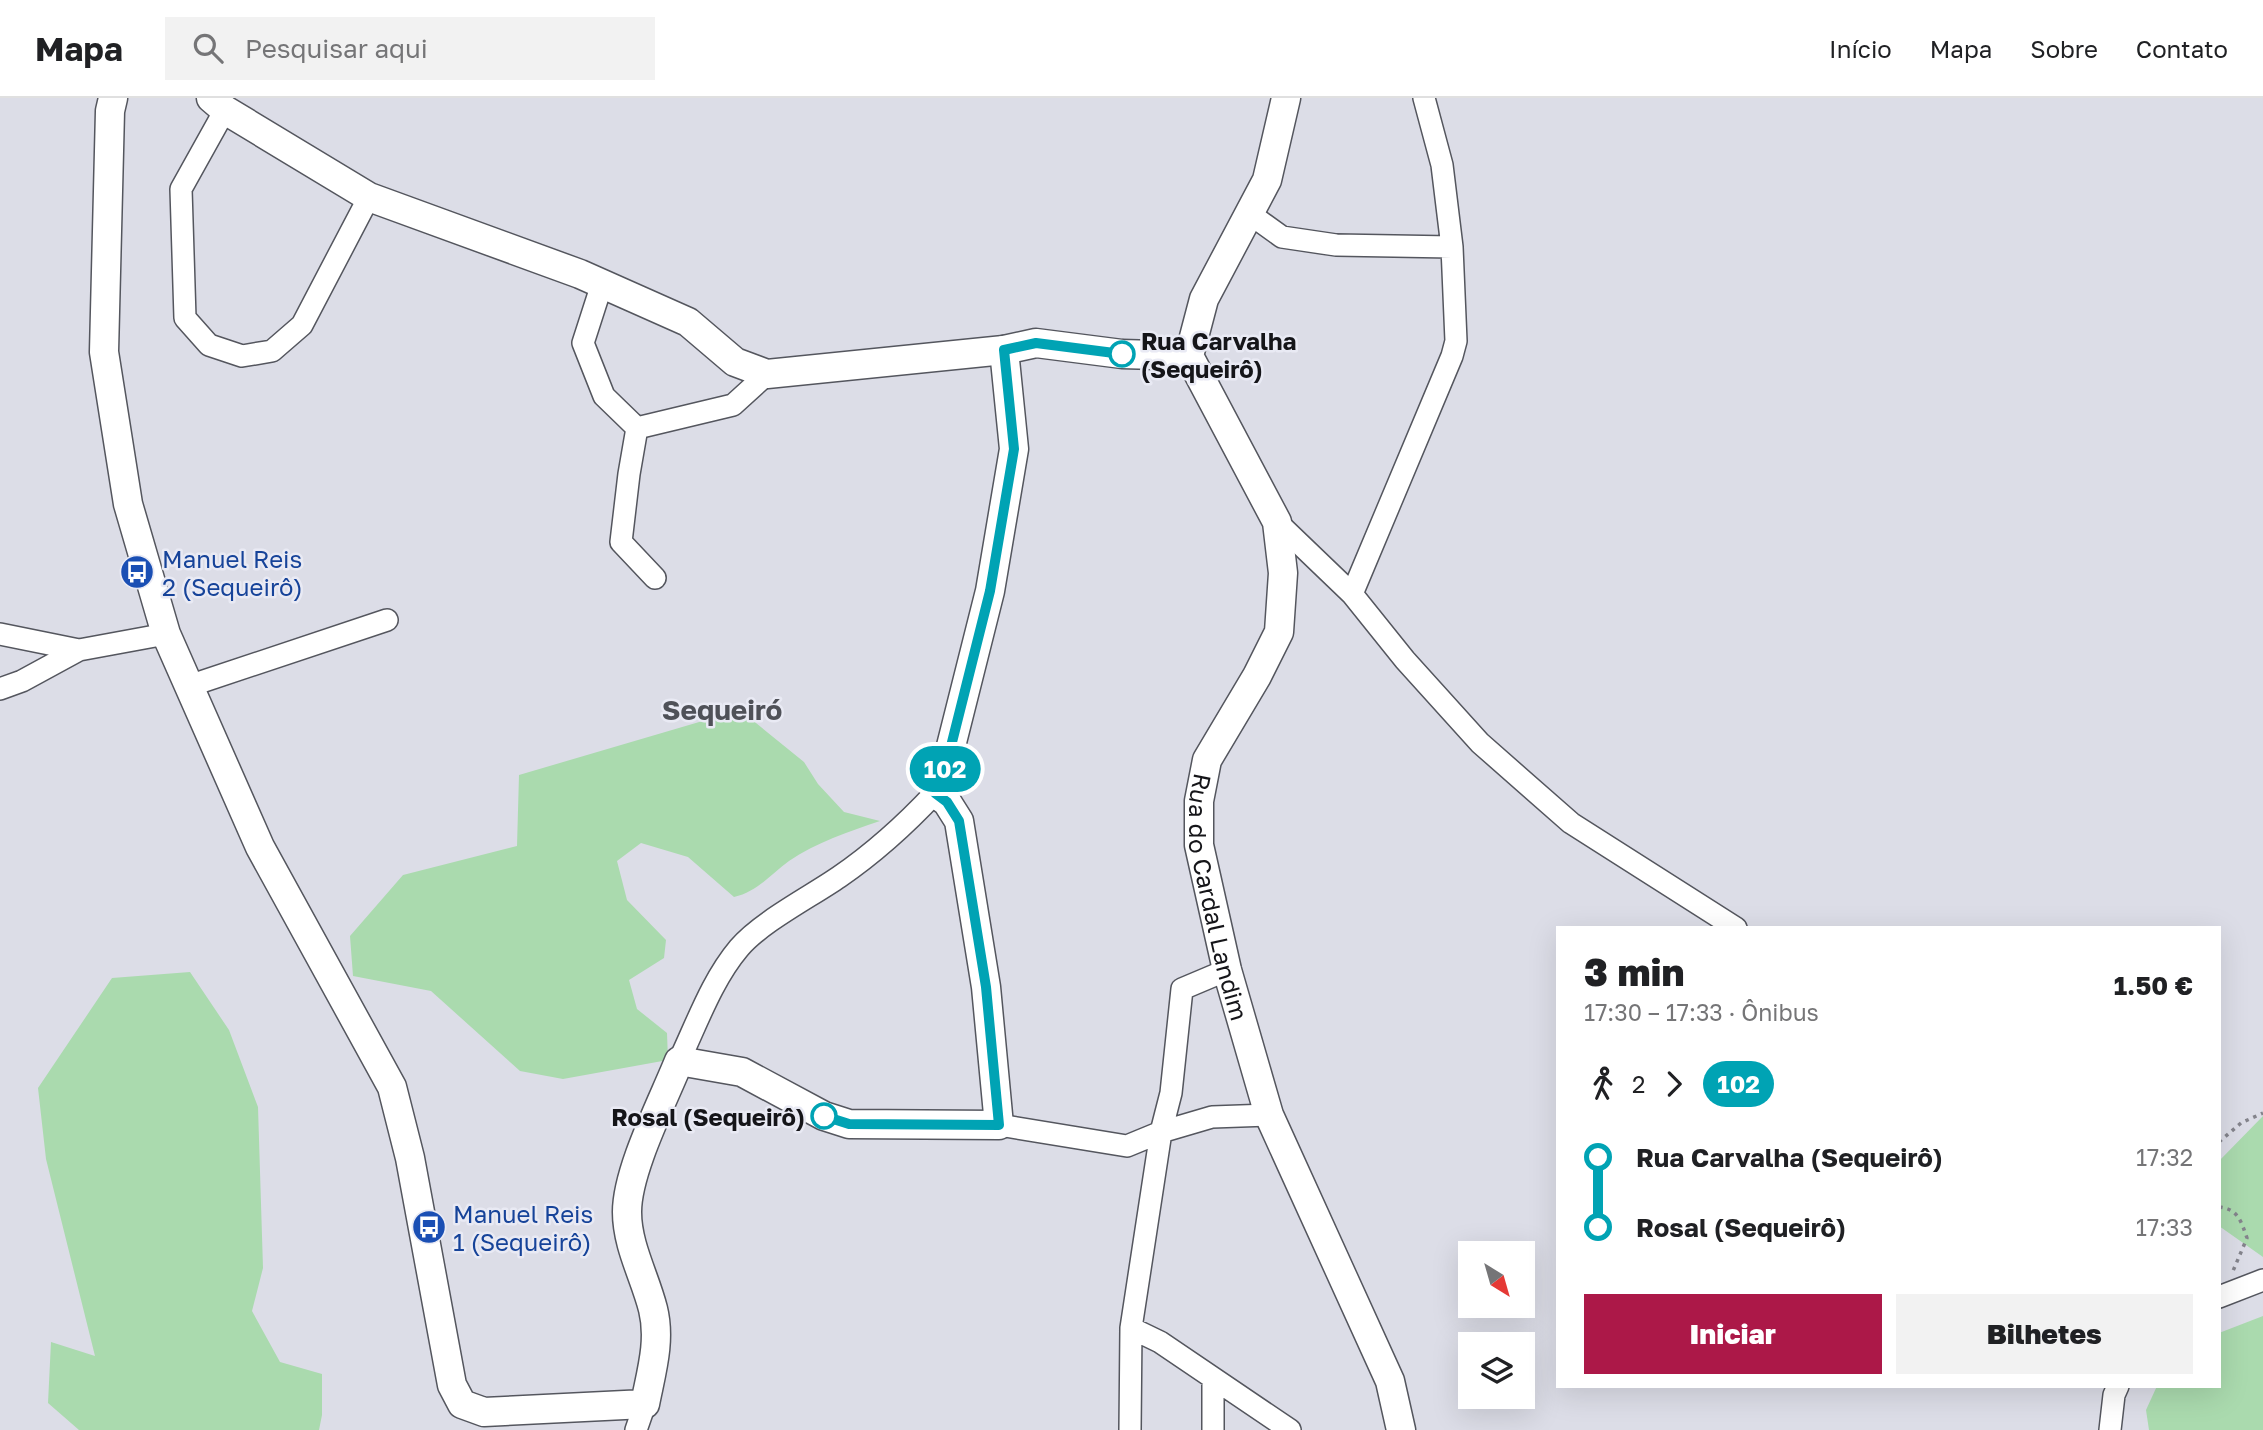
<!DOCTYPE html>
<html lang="pt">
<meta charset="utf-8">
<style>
:root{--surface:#fff;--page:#f2f2f2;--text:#202124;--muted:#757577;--line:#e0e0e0;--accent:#ac1848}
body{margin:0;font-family:"Golos Text",sans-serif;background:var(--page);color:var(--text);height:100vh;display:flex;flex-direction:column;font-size:26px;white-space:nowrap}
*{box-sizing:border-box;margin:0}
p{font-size:23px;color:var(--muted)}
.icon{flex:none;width:38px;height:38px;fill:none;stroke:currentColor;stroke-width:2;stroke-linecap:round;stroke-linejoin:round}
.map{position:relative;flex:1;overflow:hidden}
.sheet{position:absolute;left:1556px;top:828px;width:665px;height:462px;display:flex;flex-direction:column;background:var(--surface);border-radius:0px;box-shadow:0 7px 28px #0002}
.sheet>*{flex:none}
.badge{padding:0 14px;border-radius:23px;font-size:24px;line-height:46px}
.needle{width:46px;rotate:143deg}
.fabs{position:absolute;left:1458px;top:1143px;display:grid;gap:14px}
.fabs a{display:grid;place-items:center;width:77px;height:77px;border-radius:0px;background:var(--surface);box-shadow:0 7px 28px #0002;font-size:35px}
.map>.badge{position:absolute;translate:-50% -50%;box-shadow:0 0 0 4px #fff}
.legs{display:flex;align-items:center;gap:10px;height:77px;padding:0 28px;font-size:23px}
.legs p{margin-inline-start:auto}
.summary{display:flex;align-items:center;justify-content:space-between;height:119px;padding:0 28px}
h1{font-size:38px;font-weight:800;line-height:52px}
.button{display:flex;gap:14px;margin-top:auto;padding:14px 28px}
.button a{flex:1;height:80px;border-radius:0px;background:var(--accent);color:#fff;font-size:28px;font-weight:800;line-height:80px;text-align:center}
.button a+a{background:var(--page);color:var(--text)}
ul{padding:0 28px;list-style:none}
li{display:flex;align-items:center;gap:24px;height:70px;font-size:26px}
li i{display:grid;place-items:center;width:10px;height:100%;margin:0 9px;background:currentColor}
li i::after{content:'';width:18px;height:18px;margin:-9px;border:5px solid;border-radius:50%;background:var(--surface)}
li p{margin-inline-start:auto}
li:first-child i{background:linear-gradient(#0000 50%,currentColor 0)}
li:last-child i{background:linear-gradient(currentColor 50%,#0000 0)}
header{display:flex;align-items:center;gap:42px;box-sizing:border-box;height:98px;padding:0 35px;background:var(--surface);border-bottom:2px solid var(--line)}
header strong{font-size:33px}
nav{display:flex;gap:38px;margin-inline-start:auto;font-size:24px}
.search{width:490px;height:63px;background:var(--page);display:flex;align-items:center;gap:18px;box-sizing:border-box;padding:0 24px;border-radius:0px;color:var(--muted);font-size:26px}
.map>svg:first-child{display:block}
.green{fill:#aadaae}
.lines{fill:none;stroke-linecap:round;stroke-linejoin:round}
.street-casing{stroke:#54565e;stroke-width:24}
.secondary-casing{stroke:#54565e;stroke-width:31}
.path{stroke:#84848c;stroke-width:3.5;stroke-dasharray:3.5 5;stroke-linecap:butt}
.street{stroke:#fff;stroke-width:21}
.secondary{stroke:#fff;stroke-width:28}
.line-1-casing{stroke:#fff;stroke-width:16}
.line-1{stroke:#00a3b4;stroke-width:10}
.stop-1-dot{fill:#fff;stroke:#00a3b4;stroke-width:3.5}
.labels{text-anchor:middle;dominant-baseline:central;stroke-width:5;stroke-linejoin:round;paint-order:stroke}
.stop-label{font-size:24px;font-weight:bold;fill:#151519;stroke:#e9eaf4;text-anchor:start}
.transit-label{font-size:24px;fill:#164399;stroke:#e9eaf4;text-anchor:start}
.street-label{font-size:24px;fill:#151519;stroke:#e9eaf4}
.quarter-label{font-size:28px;font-weight:bold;fill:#4f5158;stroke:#e9eaf4}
</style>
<header>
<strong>Mapa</strong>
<div class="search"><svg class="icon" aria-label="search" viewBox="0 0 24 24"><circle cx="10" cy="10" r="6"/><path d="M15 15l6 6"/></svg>Pesquisar aqui</div>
<nav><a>Início</a><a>Mapa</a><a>Sobre</a><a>Contato</a></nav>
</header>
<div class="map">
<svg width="2263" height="1332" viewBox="0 0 2263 1332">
<rect width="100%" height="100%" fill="#dcdde7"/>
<path class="green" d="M740,612L804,664L818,686L844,714L880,723C848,734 817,744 789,763C770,777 757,794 734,799L688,759L641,745L617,763L627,802L666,842L664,860L629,882L637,911L667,935L668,962L563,981L520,973L431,893L353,878L350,838L403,777L517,748L519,677Z
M190,874L229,932L258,1009L263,1170L252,1213L280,1264L322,1276V1317L319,1332H79L48,1305L51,1244L95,1258L46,1061L38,990L112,880Z
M2263,1018V1159L2219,1128V1063Z
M2263,1218V1332H2149L2146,1312L2157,1288H2219V1235Z"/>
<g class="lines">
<g class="street-casing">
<path id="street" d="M225,12L181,91L185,220L209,247L242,258L272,253L302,227L369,99
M1250,116L1282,139L1336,147L1452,149
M602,186L583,245L604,298L637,330L733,307L767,276
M637,330L629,376L621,444L655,480
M1277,424L1352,496L1405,562L1480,645L1571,725L1736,830
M1352,496L1452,258L1456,243L1452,149L1442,67L1424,0
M0,536L79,552
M189,588L387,522
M0,591L22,583L79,552L166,536
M679,963C697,925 712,882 739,850C761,824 810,799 839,779C874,755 906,726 935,695
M999,1027L1127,1048L1161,1034L1212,1019L1269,1017
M2219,1199L2263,1182
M1131,1230L1160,1244L1290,1332
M636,1332L645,1306
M1130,1332L1131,1230L1161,1034L1171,995L1182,891L1227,872
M1213,1332V1280
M2110,1332L2114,1297L2118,1288"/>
</g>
<g class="secondary-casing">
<g id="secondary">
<path d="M113,0L110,13L104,254L128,406L166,536L260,749L392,989L410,1060L452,1287L462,1306L484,1314L645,1306C651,1275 661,1243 653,1211C645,1179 627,1148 627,1114C627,1072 663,1003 679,963L742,974L824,1018L849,1026L999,1027L986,889L959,723L947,704L935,695L945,672L990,493L1014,351L1004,252"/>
<path d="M211,0L225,12L369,99L580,176L688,224L735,264L767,276L1004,252L1036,245L1122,256L1189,258"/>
<path id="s1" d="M1286,0L1267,82L1204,201L1189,258L1277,424L1283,475L1279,534L1257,578L1207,662L1199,703V747L1227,872L1269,1017L1390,1283L1401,1332"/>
</g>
</g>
<path class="path" d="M2219,1044L2241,1025L2263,1015
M2219,1109C2238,1111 2241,1123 2247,1140L2233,1173"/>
<use href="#street" class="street"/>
<use href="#secondary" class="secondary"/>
</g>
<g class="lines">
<g class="line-1-casing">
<path id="line-1" d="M824,1018L849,1026L999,1027L986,889L959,723L947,704L935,695L945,672L990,493L1014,351L1004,252L1036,245L1122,256"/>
</g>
<use href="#line-1" class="line-1"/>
</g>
<defs>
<g id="bus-disc" transform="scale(1.75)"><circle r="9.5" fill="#1a4fb4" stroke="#e9eaf4"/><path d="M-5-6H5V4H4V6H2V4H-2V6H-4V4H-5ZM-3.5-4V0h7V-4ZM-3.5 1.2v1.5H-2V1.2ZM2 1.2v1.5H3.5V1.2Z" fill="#fff"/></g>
</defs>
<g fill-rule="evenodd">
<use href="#bus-disc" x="137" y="474"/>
<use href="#bus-disc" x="429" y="1129"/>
</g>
<g class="stop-1-dot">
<circle cx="1122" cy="256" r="12"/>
<circle cx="824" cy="1018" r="12"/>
</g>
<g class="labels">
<g class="stop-label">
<text x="1141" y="242">Rua Carvalha<tspan x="1141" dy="28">(Sequeirô)</tspan></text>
<text x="805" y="1018" text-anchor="end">Rosal (Sequeirô)</text>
</g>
<g class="transit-label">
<text x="162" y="460">Manuel Reis<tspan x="162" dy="28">2 (Sequeirô)</tspan></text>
<text x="453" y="1115">Manuel Reis<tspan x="453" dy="28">1 (Sequeirô)</tspan></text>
</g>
<g class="street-label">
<text stroke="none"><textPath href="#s1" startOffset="863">Rua do Cardal Landim</textPath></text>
</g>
<g class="quarter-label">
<text x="722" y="611">Sequeiró</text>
</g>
</g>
</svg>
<div class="fabs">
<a><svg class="needle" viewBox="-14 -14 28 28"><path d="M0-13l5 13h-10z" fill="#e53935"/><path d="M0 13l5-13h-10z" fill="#757577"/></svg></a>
<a><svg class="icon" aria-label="layers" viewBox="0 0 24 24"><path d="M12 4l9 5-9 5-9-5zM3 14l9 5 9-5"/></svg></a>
</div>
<b class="badge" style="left:945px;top:671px;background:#00a3b4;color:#fff">102</b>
<section class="sheet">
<div class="summary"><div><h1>3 min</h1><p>17:30 – 17:33 · Ônibus</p></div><b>1.50 €</b></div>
<div class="legs"><svg class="icon" aria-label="walk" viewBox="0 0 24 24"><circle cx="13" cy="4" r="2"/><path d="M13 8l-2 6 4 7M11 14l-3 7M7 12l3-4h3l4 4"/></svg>2<svg class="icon" aria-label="forward" viewBox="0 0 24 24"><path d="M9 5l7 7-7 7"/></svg><b class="badge" style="background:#00a3b4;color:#fff">102</b></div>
<ul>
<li><i style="color:#00a3b4"></i><b>Rua Carvalha (Sequeirô)</b><p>17:32</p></li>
<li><i style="color:#00a3b4"></i><b>Rosal (Sequeirô)</b><p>17:33</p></li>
</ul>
<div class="button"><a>Iniciar</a><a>Bilhetes</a></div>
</section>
</div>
